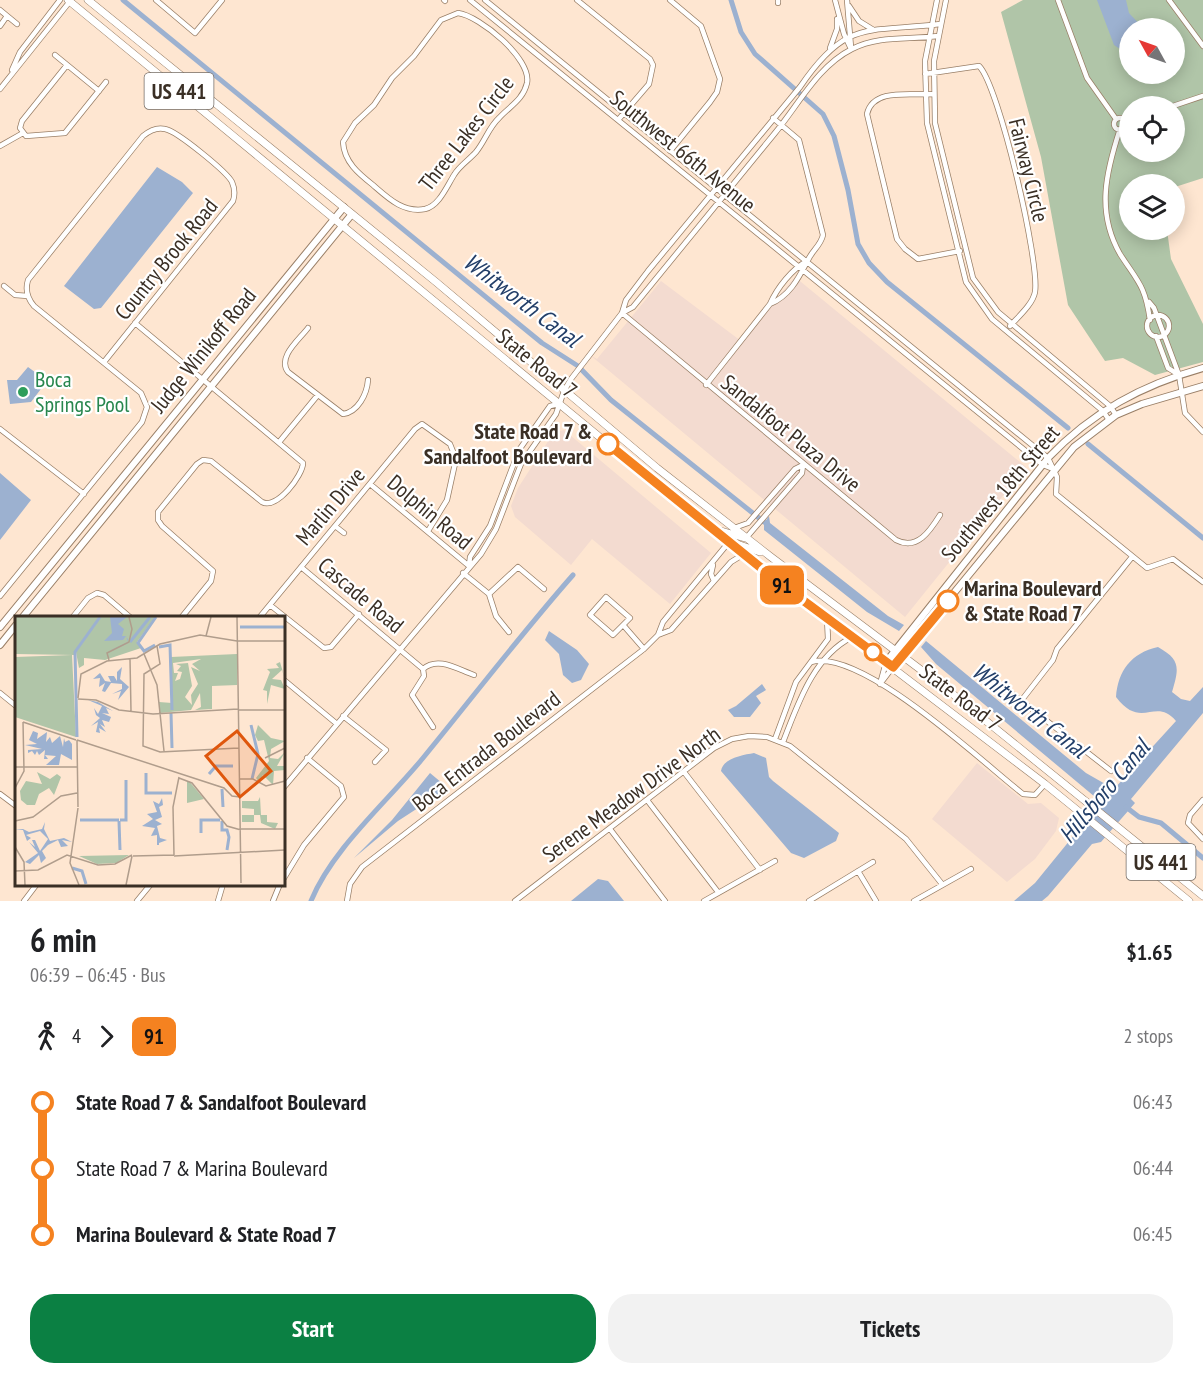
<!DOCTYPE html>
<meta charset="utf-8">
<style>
:root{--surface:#fff;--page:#f2f2f2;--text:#202124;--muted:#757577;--accent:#0b8043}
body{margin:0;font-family:"PT Sans Narrow",sans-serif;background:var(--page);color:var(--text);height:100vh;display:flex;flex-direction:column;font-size:22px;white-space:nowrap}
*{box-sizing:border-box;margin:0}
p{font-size:20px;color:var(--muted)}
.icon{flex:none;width:33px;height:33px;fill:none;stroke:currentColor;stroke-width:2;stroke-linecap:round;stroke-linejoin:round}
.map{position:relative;height:901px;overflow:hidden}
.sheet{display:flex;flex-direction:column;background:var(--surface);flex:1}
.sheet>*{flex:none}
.badge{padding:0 12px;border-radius:9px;font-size:21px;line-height:39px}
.needle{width:39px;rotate:310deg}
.fabs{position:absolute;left:1119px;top:18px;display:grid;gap:12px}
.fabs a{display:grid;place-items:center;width:66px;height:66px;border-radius:50%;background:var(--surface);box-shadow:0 3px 15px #0003;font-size:30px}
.map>.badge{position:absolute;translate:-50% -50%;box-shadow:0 0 0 3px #fff}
.legs{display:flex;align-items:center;gap:9px;height:66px;padding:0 30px;font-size:20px}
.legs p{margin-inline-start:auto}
.summary{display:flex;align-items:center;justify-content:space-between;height:102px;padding:0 30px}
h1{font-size:33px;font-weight:700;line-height:45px}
.action{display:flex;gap:12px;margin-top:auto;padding:12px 30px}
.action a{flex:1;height:69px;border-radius:24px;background:var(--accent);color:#fff;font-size:24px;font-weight:700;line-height:69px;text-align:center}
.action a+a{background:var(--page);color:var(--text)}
ul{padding:0 30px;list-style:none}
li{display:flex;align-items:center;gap:21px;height:66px;font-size:22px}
li i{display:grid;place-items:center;width:9px;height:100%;margin:0 8px;background:currentColor}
li i::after{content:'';width:15px;height:15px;margin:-8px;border:4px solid;border-radius:50%;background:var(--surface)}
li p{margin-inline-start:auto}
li:first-child i{background:linear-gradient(#0000 50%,currentColor 0)}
li:last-child i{background:linear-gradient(currentColor 50%,#0000 0)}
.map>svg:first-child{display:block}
.commercial{fill:#f3dbd0}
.green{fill:#b0c5a8;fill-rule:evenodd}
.water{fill:#9cb1d0}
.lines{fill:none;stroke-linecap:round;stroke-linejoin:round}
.canal{stroke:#9cb1d0;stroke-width:5}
.street-casing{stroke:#997f67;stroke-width:6}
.secondary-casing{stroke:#997f67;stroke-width:8}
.primary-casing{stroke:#997f67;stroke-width:8}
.street{stroke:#fff;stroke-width:4.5}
.secondary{stroke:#fff;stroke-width:6}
.primary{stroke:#fff;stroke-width:7}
.line-1-casing{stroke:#fff;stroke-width:14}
.line-1{stroke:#f58220;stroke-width:9}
.leisure-dot{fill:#2e9e5b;stroke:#fff;stroke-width:2}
.stop-1-dot{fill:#fff;stroke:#f58220;stroke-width:3}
.labels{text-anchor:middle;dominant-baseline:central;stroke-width:4.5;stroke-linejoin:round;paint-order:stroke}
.shield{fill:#fff;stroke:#756d66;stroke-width:1.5}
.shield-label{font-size:21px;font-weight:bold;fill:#3a2f25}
.street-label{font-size:22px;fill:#3a2f25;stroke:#fff}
.leisure-label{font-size:22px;fill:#27864d;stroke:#fff;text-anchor:start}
.stop-label{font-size:22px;font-weight:bold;fill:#3a2f25;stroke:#fff;text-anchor:end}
.water-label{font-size:24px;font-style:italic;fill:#233f69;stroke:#fff}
.inset-river{fill:none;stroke:#9cb1d0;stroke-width:3}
.inset-road{fill:none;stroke:#b09d8c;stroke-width:1.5}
.view{fill:#df570d;fill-opacity:0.15;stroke:#df570d;stroke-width:3}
.inset-edge{fill:none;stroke:#3a2f25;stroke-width:3}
</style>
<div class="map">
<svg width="1203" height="901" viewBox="0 0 1203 901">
<rect width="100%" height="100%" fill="#fee6d1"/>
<path class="commercial" d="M795,277L1026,467L905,617L590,355L597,359L661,281L741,341Z
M564,430L711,553L670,604L592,539L571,565L515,517L511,506L518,488L554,432Z
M977,763L1028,804L1041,803L1059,818L1056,831L1035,859L1007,882L932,819Z"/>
<path class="green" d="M1023,0H1203V178L1175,187L1174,184H1130V230H1167L1171,259L1203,324V362L1155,375L1123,358L1105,361L1068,305L1041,157L1001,12ZM1130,28H1174V74H1130ZM1130,106H1174V152H1130Z"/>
<path class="water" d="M1097,0H1126L1129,13L1143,28H1130L1129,59L1126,53L1114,45Z
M157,167L182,182L193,193L101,308L94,309L64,286Z
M28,367L47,381L31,402L10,404L7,380H17Z
M0,473L31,500L0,540Z
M769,516L770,523L888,616L904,625L899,631L867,612L764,530V523Z
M549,631L577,650L589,664L581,680L572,683L563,675L559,654L545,640Z
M926,641L1086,773L1114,789L1176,721C1155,696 1142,731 1116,697C1118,671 1131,653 1158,647C1181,660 1179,668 1172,692L1181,699L1190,701L1203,687V713L1131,799L1135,803L1101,842L1092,844L1048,896L1042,901H1014L1035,883L1101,802L936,664L921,647Z
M762,684L766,690L756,696L761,703L750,717H734L728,710L736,706Z
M754,753L766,758L769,777L773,781L839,833L836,841L804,858L791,853L721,771C723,758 743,755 754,753Z
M430,773L442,783L438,795L398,821L354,858L392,820Z
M598,879L608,881L624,901H571Z"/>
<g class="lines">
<path class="canal" d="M123,0L542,343L578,366L611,400L764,522
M731,0L741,32L755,54L823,114L834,136L848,190L858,244L869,263L887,282L1068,428
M1088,444L1203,538
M1126,807L1139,817L1161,823L1203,858
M311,901C332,849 387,802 423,758C473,697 521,634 573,575"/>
<g class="street-casing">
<path id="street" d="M156,0L195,33L222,0
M444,0L445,1
M470,0L1043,465L1053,469
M485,0L1048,458L1057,477L1056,494L1147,568L1173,559L1203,582
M577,0L650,59L653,65L649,84L618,120
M778,0V3
M835,0L844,34L851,49
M847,0L851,47
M937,0L925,61L927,123L966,282L992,319L1103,411L1109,420
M946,0L934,61L935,123L973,278L998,312L1110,406L1116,415
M1058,0L1087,78L1116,119
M1169,0L1203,46
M849,6L859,21L872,29
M0,10L17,24
M458,13C480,16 532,59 527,83C523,100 510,106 499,118C489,127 485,141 476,152C469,160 459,166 454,175C447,186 439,206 425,209C403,213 388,198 373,185C359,174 344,162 343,142L355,123L374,105L392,78L414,56L441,20Z
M0,26L7,16
M830,48L837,29V19
M55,55L99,91
M67,65L22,121L20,128L26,136L65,133L106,82
M12,70L20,52L60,0
M925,74L979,66C999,85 1040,263 1035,292C1033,304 1018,317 1010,326
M0,89L71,0
M933,94C913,96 873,87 867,114L897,239L905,249L918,259L960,251
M1173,106L1203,96
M1114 124a6 6 0 1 1 12 0a6 6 0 1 1-12 0Z
M1120,129C1106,172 1096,212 1120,254C1138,282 1145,285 1150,320
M0,146L23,133
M670,151L710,102L717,92L720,79L701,26L670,0
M4,286L15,295L28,296
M1149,302L1154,308L1179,375L1185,413L1203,432
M770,304C790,296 799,277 808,260C812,251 821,245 823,235L799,140L773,118
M622,313L633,307C681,249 728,191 775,133C799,104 818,66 852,49C879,35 909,40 938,36
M622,313L896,540C917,551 930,531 940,515
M1147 326a11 11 0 1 1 22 0a11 11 0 1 1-22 0Z
M135,323L303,463C303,475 277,510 262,502L211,461L203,460L197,464L158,512V520L162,526L213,571L211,581L181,618
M308,328C299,340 277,357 288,372L343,414C358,412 367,394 368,380
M1156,336L1168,368L1179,375
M706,385L770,304C777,288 792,269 807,261
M0,429L84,494
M280,441L317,396
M370,484L469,566
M335,526L344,533
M734,528L748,523L795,469L803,465
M746,538L802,473L803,465
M713,565L711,574L714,581
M469,566L470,557L490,526L519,450L550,406L559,404
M301,567L423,669L424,676L412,695L433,727
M463,573L489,594L496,616L509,632
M489,594L518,567L544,589
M0,596L142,422L147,407L141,393L34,306C27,298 25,290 28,280L143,136C149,131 157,127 165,129C177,131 227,172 232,182C235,189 235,195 233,201L104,362
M606,597L630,618L613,635L590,615Z
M270,605L324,648L331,647L359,614
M72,618L88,598L97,593L104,595L131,618
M259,618L415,429L422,424L450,444L456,459L447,500L428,531
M624,626L644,649
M658,635L671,630L731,562L744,554
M811,662C862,648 982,762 1023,794L1035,795L1045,784
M423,669C438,656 457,669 474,675
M284,680L337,724
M880,684L886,662
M880,684L893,667
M1006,689L1111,771
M0,693L16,706
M1021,701L1053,660L1057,649L1132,557
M343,716L386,750L375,762
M775,739L796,682L828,639L827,619
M783,742C798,704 813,657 852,637
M684,772L760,870
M284,787L481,554L496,529L521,464L556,414L564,391L571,379L622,313L626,300L648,271L800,87C847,18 867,33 940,24
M0,794L16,806
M647,800L718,892
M1203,800L1190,815L1188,823L1203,839
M610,829L665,901
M858,871L876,901
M284,878L304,845L344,797L341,786L307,758
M24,901L37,884
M137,901L151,884
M218,901L223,884
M273,901L280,884
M347,901L350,884L362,867L644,649L658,635L663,622L729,542
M515,901L714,748L732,739L749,736L767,737L790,746L906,839L942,884
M704,901L775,861
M809,901L873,862
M914,901L971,869"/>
</g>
<g class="secondary-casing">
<path id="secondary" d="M22,618L352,214
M0,627L344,207
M0,645L16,625
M886,662L1048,458C1092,412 1142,385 1203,368
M893,667L1074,447L1116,415L1142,404L1203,386"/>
</g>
<g class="primary-casing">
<path id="primary" d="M68,0L647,476L781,583L1045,784L1189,901
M88,0L436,282L657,468L771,557L949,691L1203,896
M721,531L745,538
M731,542L760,552"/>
</g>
<use href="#street" class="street"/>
<use href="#secondary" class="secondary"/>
<use href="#primary" class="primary"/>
</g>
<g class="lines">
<g class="line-1-casing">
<path id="line-1" d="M608,444L781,584L893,667L948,601"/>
</g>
<use href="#line-1" class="line-1"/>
</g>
<circle class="leisure-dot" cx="23" cy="392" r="6"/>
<g class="stop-1-dot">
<circle cx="608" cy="444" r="10"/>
<circle cx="948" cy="601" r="10"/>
<circle cx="873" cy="652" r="8"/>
</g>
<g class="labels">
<g class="shield">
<rect x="144.5" y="73" width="69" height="36" rx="4.5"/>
<rect x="1126.5" y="844" width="69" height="36" rx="4.5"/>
</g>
<g class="shield-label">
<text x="179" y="91">US 441</text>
<text x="1161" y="862">US 441</text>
</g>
<g class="street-label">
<text transform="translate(466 133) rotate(-52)">Three Lakes Circle</text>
<text transform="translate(683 151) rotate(39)">Southwest 66th Avenue</text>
<text transform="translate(1029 170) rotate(76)">Fairway Circle</text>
<text transform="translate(166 259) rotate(-51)">Country Brook Road</text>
<text transform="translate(203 350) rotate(-51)">Judge Winikoff Road</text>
<text transform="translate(537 363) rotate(39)">State Road 7</text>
<text transform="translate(791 433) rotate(39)">Sandalfoot Plaza Drive</text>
<text transform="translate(1000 493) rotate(-50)">Southwest 18th Street</text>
<text transform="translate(330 506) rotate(-50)">Marlin Drive</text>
<text transform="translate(430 512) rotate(40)">Dolphin Road</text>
<text transform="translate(361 595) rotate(40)">Cascade Road</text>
<text transform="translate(961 697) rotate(37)">State Road 7</text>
<text transform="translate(486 751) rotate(-38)">Boca Entrada Boulevard</text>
<text transform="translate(631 794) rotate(-36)">Serene Meadow Drive North</text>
</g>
<g class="leisure-label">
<text x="35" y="379">Boca<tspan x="35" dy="25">Springs Pool</tspan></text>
</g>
<g class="stop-label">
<text x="592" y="431">State Road 7 &amp;<tspan x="592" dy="25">Sandalfoot Boulevard</tspan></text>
<text x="964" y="588" text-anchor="start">Marina Boulevard<tspan x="964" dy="25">&amp; State Road 7</tspan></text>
</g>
<g class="water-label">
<text transform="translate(522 300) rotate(37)">Whitworth Canal</text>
<text transform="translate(1030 710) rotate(38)">Whitworth Canal</text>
<text transform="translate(1104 791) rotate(-50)">Hillsboro Canal</text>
</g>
</g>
<g transform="translate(15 616)">
<rect width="270" height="270" fill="#fee6d1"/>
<path d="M0,1H140L122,26L126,32L90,44L69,42V49L64,52L61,36L60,39L0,38ZM222,38V69L197,70V93L180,94L186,91L185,77L176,94L145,97L144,86L157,87L156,41ZM186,43L177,48L185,55L176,51L183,68L176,79L177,89L170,81L177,70L173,47L161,48L166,50L162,55L167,56L165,63L160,65L163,57H159L158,47ZM57,39L61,121L0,101V41ZM265,46L270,63L267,54L257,63L266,64L270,73L256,69L252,88V75L248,74L255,56L252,53L264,52L261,48ZM243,109L256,122L270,125L256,133L255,142L263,143L270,136L262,150H270V154L259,155L258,169L248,159L244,166L241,162L254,145L249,124L243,125L240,119ZM22,156L35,163L42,158L46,161L39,179L34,172L24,178L20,189H12L6,184L5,175L11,165L27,168ZM172,165H174L189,183L172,187ZM245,181L246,199H252V206L263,207L260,213L246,207L245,199H239V206H227V199H239V193L227,192V185H243ZM114,239L101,247L82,248L64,240Z" fill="#b0c5a8" fill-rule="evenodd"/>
<path d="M95,1H112L103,8L109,13L107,20H110L113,23V27L107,30L94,35L113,26L111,20L108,24L89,25L97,17ZM107,51L105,63L114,71L103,84L106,75L97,78L107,73V68L96,67L90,76L87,75L90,67L84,71L85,62L78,63L85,57L90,65L96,66L93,60H99L102,65V56ZM73,84L83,86L98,95L91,92L94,98L87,97L96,101L94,106L87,104L90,111L85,108L91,116L84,112L85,117L81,116L83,106L76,110L85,102L81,99L79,92L83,98L87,90ZM18,115L23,117L22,123L32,116L31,126L35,121L37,127L45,120L48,131L49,122L50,126L54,124L57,128V144L46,138L44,149H31L41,140L30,139L33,143H29L30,134L24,139L22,135L20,139L17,135L13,137V134L27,133L10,129L22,128L14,124ZM147,182L148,189L144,191L147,201L140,204L147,208L142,210L145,222L152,224L144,227V229H142V219L136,220L140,212L127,210L138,203L132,198L142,196L138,185L144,188ZM30,206L29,213L35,225L49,222L57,226L47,224L53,230L46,231L43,224L33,229L27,235L31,242L26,247L24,239L15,248L10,246L23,237L14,226L20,231L17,224H20L25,235L33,223L25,215L11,219L16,222L12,225L8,214L0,213H8L14,216L27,213Z" fill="#9cb1d0"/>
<path class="inset-river" d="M225,11H270M115,26L135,1M140,29L129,35L123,27L141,1M144,31L155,29L157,94M156,97L157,132M236,109L243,138L237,163M62,121L60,36L85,1M131,157V177H157M194,158L201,150H218M207,173L208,191M65,204H104M105,204H111V164M104,205L105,234M207,205V214H212L214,221L212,234M186,217V204H205M57,252L67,255L71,268"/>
<path class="inset-road" d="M222,1L226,267M191,20L196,1M222,25H270M142,30L145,48L129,58L128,130L145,136L224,132M129,38L142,69L149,135M115,43L116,95M94,44L92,37L114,26L117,13L114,1M63,82L66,58L92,45L122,42L145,28L185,19L222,25M63,83L81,84L104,94L138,98L223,93M223,94H270M8,106L61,124M62,124L209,172L217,180L225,181M62,124L63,191M250,142L270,132M0,151H62M164,162L177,167L212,210L226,214M224,163H238L251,170L270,165M0,172L9,155L8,106M63,192L55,247L64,269M0,205L18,201L46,180L62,177M226,213H270M0,231L9,246L10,269M159,239L158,191L164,161M118,240L159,239M159,240L270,234M0,255L23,254L52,239L83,249L100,248L117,239M111,269L117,240"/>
<path class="view" d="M222,115L256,155L225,181L191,140Z"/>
<rect width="270" height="270" class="inset-edge"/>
</g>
</svg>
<div class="fabs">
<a><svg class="needle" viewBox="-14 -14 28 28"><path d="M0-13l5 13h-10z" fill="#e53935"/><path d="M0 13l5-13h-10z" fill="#757577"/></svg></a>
<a><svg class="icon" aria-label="locate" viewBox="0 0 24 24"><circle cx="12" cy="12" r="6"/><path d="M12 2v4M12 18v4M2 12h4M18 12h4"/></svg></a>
<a><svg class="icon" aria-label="layers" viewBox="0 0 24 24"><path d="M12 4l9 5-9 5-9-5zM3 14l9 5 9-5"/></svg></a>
</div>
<b class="badge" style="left:782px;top:585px;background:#f58220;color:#111">91</b>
</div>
<section class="sheet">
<div class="summary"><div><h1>6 min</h1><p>06:39 – 06:45 · Bus</p></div><b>$1.65</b></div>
<div class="legs"><svg class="icon" aria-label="walk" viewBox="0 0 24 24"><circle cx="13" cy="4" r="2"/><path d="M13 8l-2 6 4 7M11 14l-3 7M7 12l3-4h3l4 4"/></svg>4<svg class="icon" aria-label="forward" viewBox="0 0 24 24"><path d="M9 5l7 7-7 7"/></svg><b class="badge" style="background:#f58220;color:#111">91</b><p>2 stops</p></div>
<ul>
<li><i style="color:#f58220"></i><b>State Road 7 &amp; Sandalfoot Boulevard</b><p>06:43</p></li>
<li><i style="color:#f58220"></i><span>State Road 7 &amp; Marina Boulevard</span><p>06:44</p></li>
<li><i style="color:#f58220"></i><b>Marina Boulevard &amp; State Road 7</b><p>06:45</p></li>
</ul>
<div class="action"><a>Start</a><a>Tickets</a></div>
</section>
